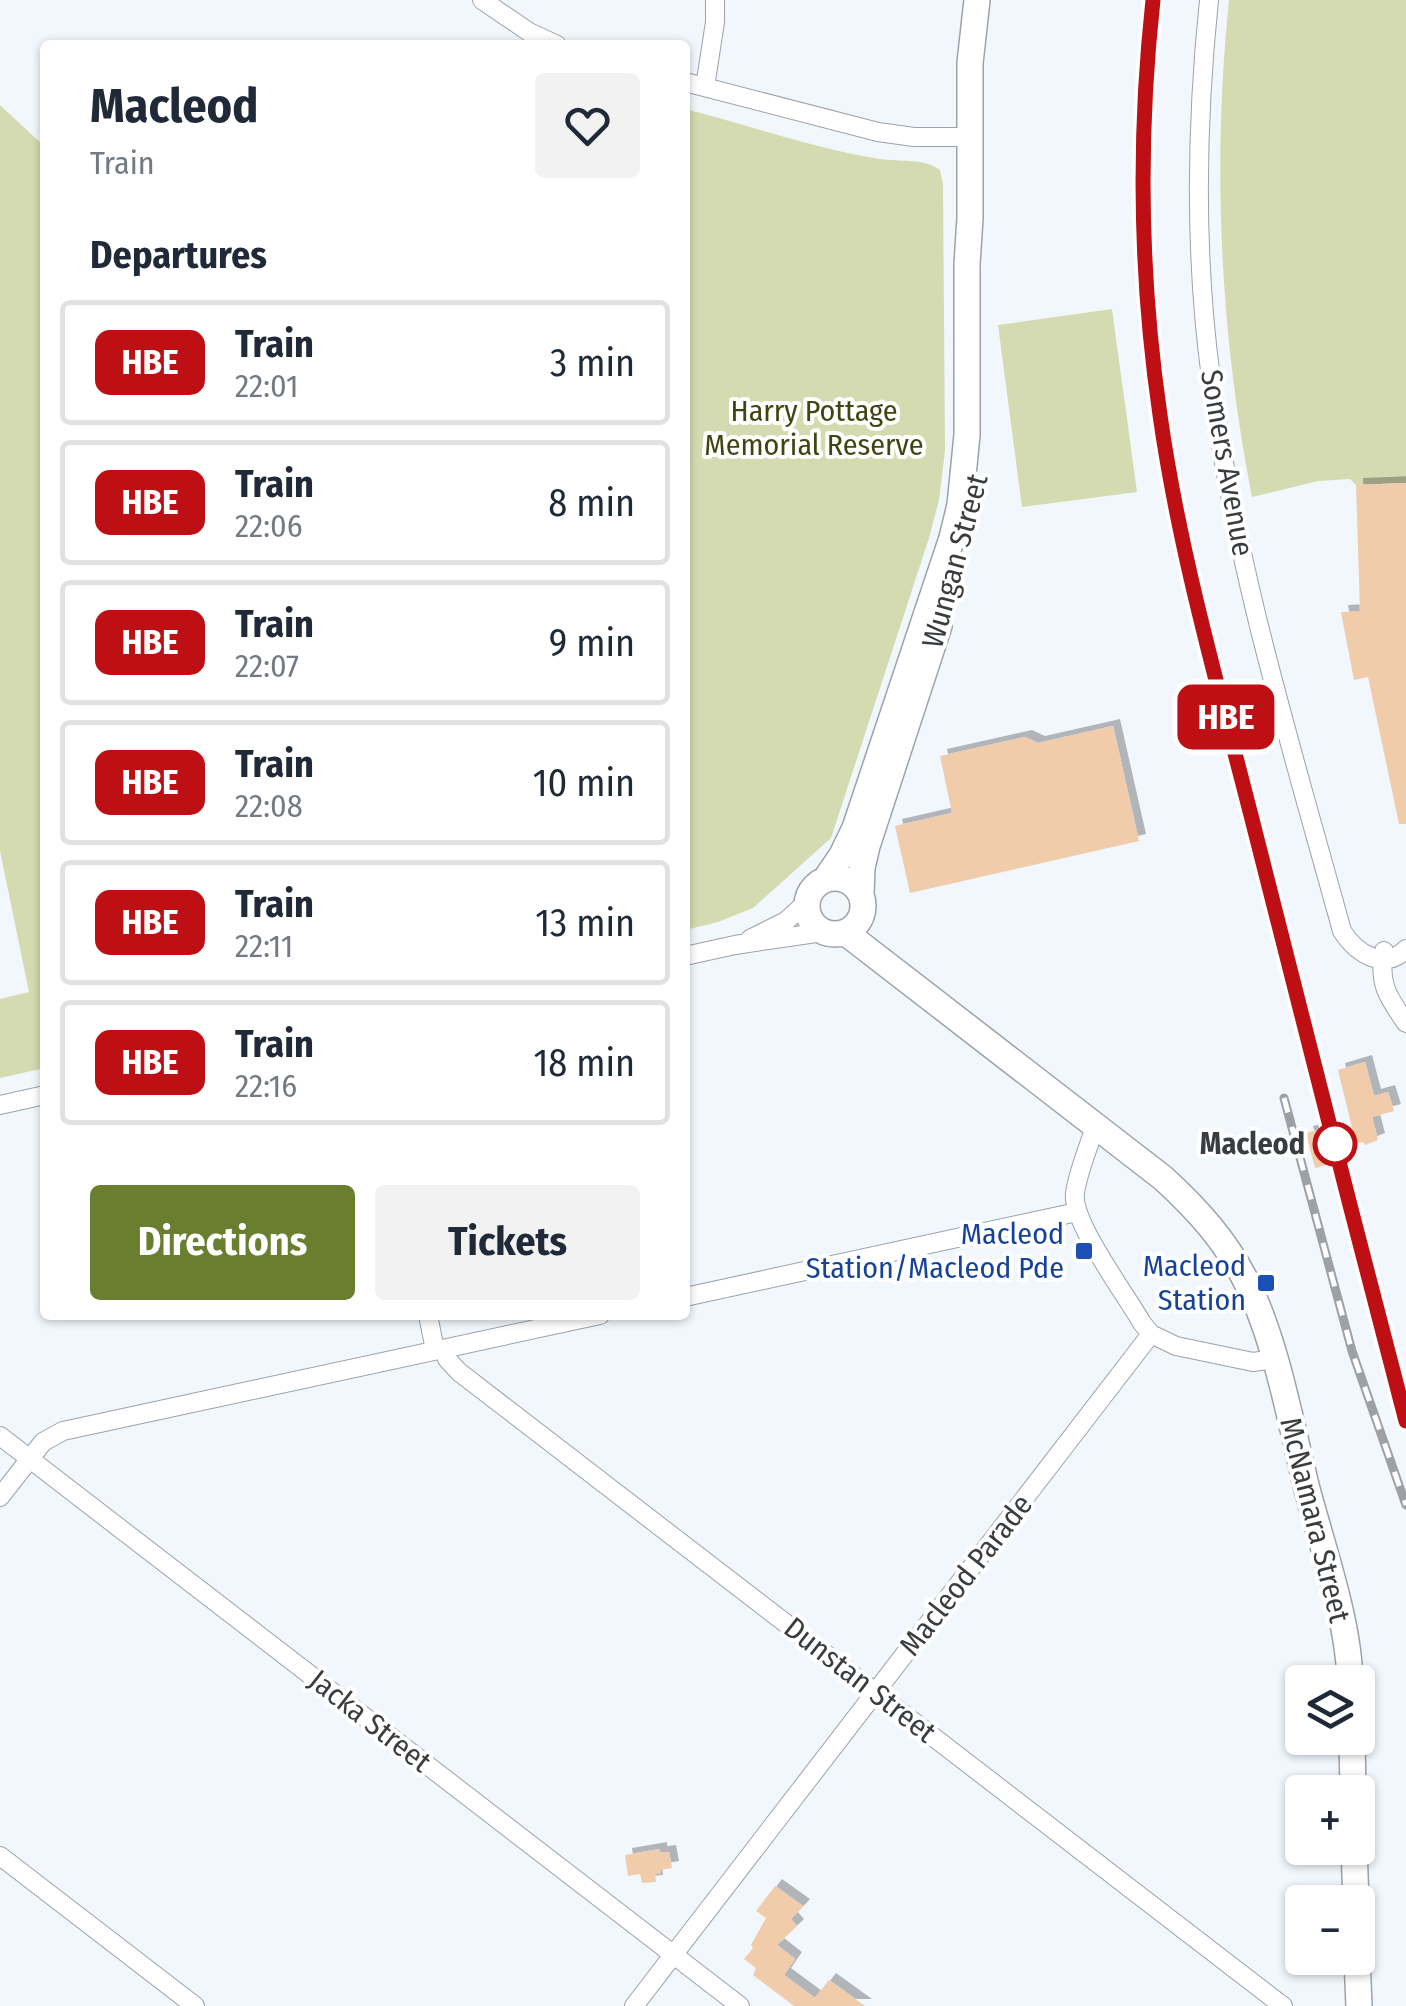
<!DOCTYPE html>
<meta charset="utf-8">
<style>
:root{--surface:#fff;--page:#f2f2f3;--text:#1f2937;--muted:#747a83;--line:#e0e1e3;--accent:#697e2e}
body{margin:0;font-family:"Fira Sans Condensed",sans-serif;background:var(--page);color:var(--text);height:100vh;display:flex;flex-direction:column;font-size:38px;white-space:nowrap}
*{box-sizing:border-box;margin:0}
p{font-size:32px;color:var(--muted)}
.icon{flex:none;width:55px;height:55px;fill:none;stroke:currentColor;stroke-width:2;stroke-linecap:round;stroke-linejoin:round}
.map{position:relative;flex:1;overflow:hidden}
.details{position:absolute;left:40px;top:40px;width:650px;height:1280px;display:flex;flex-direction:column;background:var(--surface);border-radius:10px;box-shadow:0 2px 8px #0004}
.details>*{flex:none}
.badge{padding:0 20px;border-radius:15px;font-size:35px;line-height:65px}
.fabs{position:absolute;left:1285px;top:1665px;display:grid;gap:20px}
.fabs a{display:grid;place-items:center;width:90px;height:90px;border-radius:10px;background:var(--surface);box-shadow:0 2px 8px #0004;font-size:50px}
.map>.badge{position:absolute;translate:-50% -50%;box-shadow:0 0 0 5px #fff}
h2{padding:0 50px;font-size:38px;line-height:90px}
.round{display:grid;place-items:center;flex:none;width:105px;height:105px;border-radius:10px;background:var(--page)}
.summary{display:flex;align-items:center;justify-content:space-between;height:170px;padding:0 50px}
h1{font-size:48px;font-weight:700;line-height:75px}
.primary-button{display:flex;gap:20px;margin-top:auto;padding:20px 50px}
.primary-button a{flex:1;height:115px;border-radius:10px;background:var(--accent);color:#fff;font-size:40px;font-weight:700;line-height:115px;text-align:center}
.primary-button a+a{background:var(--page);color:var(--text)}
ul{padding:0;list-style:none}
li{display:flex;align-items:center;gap:30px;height:125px;margin:0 20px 15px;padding:0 30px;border:5px solid var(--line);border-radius:10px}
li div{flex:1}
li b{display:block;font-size:38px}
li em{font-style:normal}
li .badge{min-width:110px;font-weight:700;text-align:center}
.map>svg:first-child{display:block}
.green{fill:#d4dbb1}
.building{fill:#f0ccaa;filter:url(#shadow)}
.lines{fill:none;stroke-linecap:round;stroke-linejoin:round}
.street-casing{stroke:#9ca2aa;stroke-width:20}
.secondary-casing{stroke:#9ca2aa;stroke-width:28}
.street{stroke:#fff;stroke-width:18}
.secondary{stroke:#fff;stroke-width:25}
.rail-casing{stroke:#9da1a7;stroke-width:9}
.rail{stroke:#fff;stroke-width:5;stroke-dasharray:15;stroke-linecap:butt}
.line-casing{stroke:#fff;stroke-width:22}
.line{stroke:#be1014;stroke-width:15}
.stop-dot{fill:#fff;stroke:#be1014;stroke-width:5}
.transit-dot{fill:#1a4fb4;stroke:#fff;stroke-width:4}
.labels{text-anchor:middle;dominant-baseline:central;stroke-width:8;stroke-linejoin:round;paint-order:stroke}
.park-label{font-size:30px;fill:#3f4410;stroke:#fff}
.street-label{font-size:30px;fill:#3a3d40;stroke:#fff}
.stop-label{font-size:30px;font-weight:bold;fill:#3a3d40;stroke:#fff;text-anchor:end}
.transit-label{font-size:30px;fill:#164399;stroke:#fff;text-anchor:end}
</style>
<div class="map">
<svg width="1406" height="2006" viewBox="0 0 1406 2006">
<defs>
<filter id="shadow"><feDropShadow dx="7" dy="-7" stdDeviation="0" flood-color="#0004"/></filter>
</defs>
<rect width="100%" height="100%" fill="#f2f7fe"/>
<path class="green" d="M1229,0H1406V483L1356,485L1350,479L1318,481L1252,497C1220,334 1212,165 1229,0Z
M0,105L45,147V1068L0,1078V999L29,992L0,851Z
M685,109C748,125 817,149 880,159C900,162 925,158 940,170L943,185L945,451L939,500L929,538L831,838L753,908L718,922L685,930Z
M1112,309L1137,492L1022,507L998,325Z"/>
<path class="building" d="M1406,483V824H1399L1368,677L1354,680L1341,612L1360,611L1356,485Z
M1113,726L1139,841L910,893L895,826L952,813L940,756L1025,737L1038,743Z
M1365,1062L1374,1096L1388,1092L1394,1111L1372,1117L1378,1140L1365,1145L1363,1142L1356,1144L1338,1070Z
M1321,1129L1330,1164L1315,1168L1306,1133Z
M660,1849V1853L669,1852L672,1868L660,1870L661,1873L655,1874L656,1882L642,1883L640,1874L628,1876L625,1855Z
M775,1886L803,1906L791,1919L797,1926L777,1945L795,1959L784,1975L815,1998L829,1980L865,2006H794L753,1975L756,1968L744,1959L753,1948L751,1945L766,1918L756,1911Z"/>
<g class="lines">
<g class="street-casing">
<path id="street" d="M482,0L529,32L557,45
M1209,0C1196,126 1194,252 1211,378C1235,566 1292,749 1342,931C1356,953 1384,972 1406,949
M685,82L878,132L914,137H970
M705,87L715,22V0
M750,939L786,921L808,901
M1384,951C1378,984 1388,997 1406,1023
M685,956L735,945L823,932
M0,1105L45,1095
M1095,1126C1089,1147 1078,1171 1075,1193C1071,1222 1127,1296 1142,1323L1151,1334L1176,1346L1253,1362L1274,1359
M685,1297L1077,1212
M428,1315L435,1350
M445,1349L447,1359L459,1372L1283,2006
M0,1436L740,2006
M0,1497L43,1442L63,1431L600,1315
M0,1856L195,2006
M634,2006L1151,1334"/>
</g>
<g class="secondary-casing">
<path id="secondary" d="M807 906a28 28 0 1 1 56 0a28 28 0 1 1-56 0Z
M825,880L842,855L855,828L952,538L960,505L967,435V264L970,218V63L977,0
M861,895L862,868L867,846L939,626
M846,933L1163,1178C1198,1210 1227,1242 1248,1285C1277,1344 1291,1425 1307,1489C1323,1549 1349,1622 1350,1682
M1352,1738L1353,1792
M1354,1848L1356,1902
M1357,1958L1359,2006"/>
</g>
<use href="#street" class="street"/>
<use href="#secondary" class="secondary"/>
<g class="rail-casing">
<path id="rail" d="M1153,0C1139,138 1139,280 1160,417C1172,495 1189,572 1208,648L1406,1421
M1284,1098L1352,1351L1406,1505"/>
</g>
<use href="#rail" class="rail"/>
</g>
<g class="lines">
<g class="line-casing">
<path id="line" d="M1153,0C1138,137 1140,278 1160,415C1180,557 1221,696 1256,835C1305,1030 1355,1226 1406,1421"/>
</g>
<use href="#line" class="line"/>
</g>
<circle class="stop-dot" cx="1335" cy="1144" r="20"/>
<g class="transit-dot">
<rect x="1074" y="1241" width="20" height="20" rx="5"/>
<rect x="1256" y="1273" width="20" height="20" rx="5"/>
</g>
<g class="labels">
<g class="park-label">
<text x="814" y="411">Harry Pottage<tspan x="814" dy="34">Memorial Reserve</tspan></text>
</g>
<g class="street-label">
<text transform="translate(1227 463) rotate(80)">Somers Avenue</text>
<text transform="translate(955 561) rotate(-75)">Wungan Street</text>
<text transform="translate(1315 1520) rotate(76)">McNamara Street</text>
<text transform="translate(966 1575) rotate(-52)">Macleod Parade</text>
<text transform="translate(860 1680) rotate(38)">Dunstan Street</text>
<text transform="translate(370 1721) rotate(38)">Jacka Street</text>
</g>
<g class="stop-label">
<text x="1305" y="1144">Macleod</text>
</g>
<g class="transit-label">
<text x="1064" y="1234">Macleod<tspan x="1064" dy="34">Station/Macleod Pde</tspan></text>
<text x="1246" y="1266">Macleod<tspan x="1246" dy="34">Station</tspan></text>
</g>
</g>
</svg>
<div class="fabs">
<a><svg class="icon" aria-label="layers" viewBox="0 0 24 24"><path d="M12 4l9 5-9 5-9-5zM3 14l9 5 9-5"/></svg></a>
<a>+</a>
<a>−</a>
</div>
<b class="badge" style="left:1226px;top:717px;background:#be1014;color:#fff">HBE</b>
<section class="details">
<div class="summary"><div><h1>Macleod</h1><p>Train</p></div><a class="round"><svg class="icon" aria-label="heart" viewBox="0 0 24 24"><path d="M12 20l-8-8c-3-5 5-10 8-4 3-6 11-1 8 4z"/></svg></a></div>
<h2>Departures</h2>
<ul>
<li><span class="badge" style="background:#be1014;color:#fff">HBE</span><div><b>Train</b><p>22:01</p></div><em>3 min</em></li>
<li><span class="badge" style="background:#be1014;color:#fff">HBE</span><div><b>Train</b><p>22:06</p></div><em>8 min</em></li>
<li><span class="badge" style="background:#be1014;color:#fff">HBE</span><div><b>Train</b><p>22:07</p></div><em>9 min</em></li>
<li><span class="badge" style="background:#be1014;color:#fff">HBE</span><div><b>Train</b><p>22:08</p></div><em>10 min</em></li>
<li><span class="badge" style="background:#be1014;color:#fff">HBE</span><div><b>Train</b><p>22:11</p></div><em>13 min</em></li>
<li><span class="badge" style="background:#be1014;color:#fff">HBE</span><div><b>Train</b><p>22:16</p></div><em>18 min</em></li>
</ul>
<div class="primary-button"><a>Directions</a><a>Tickets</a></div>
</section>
</div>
